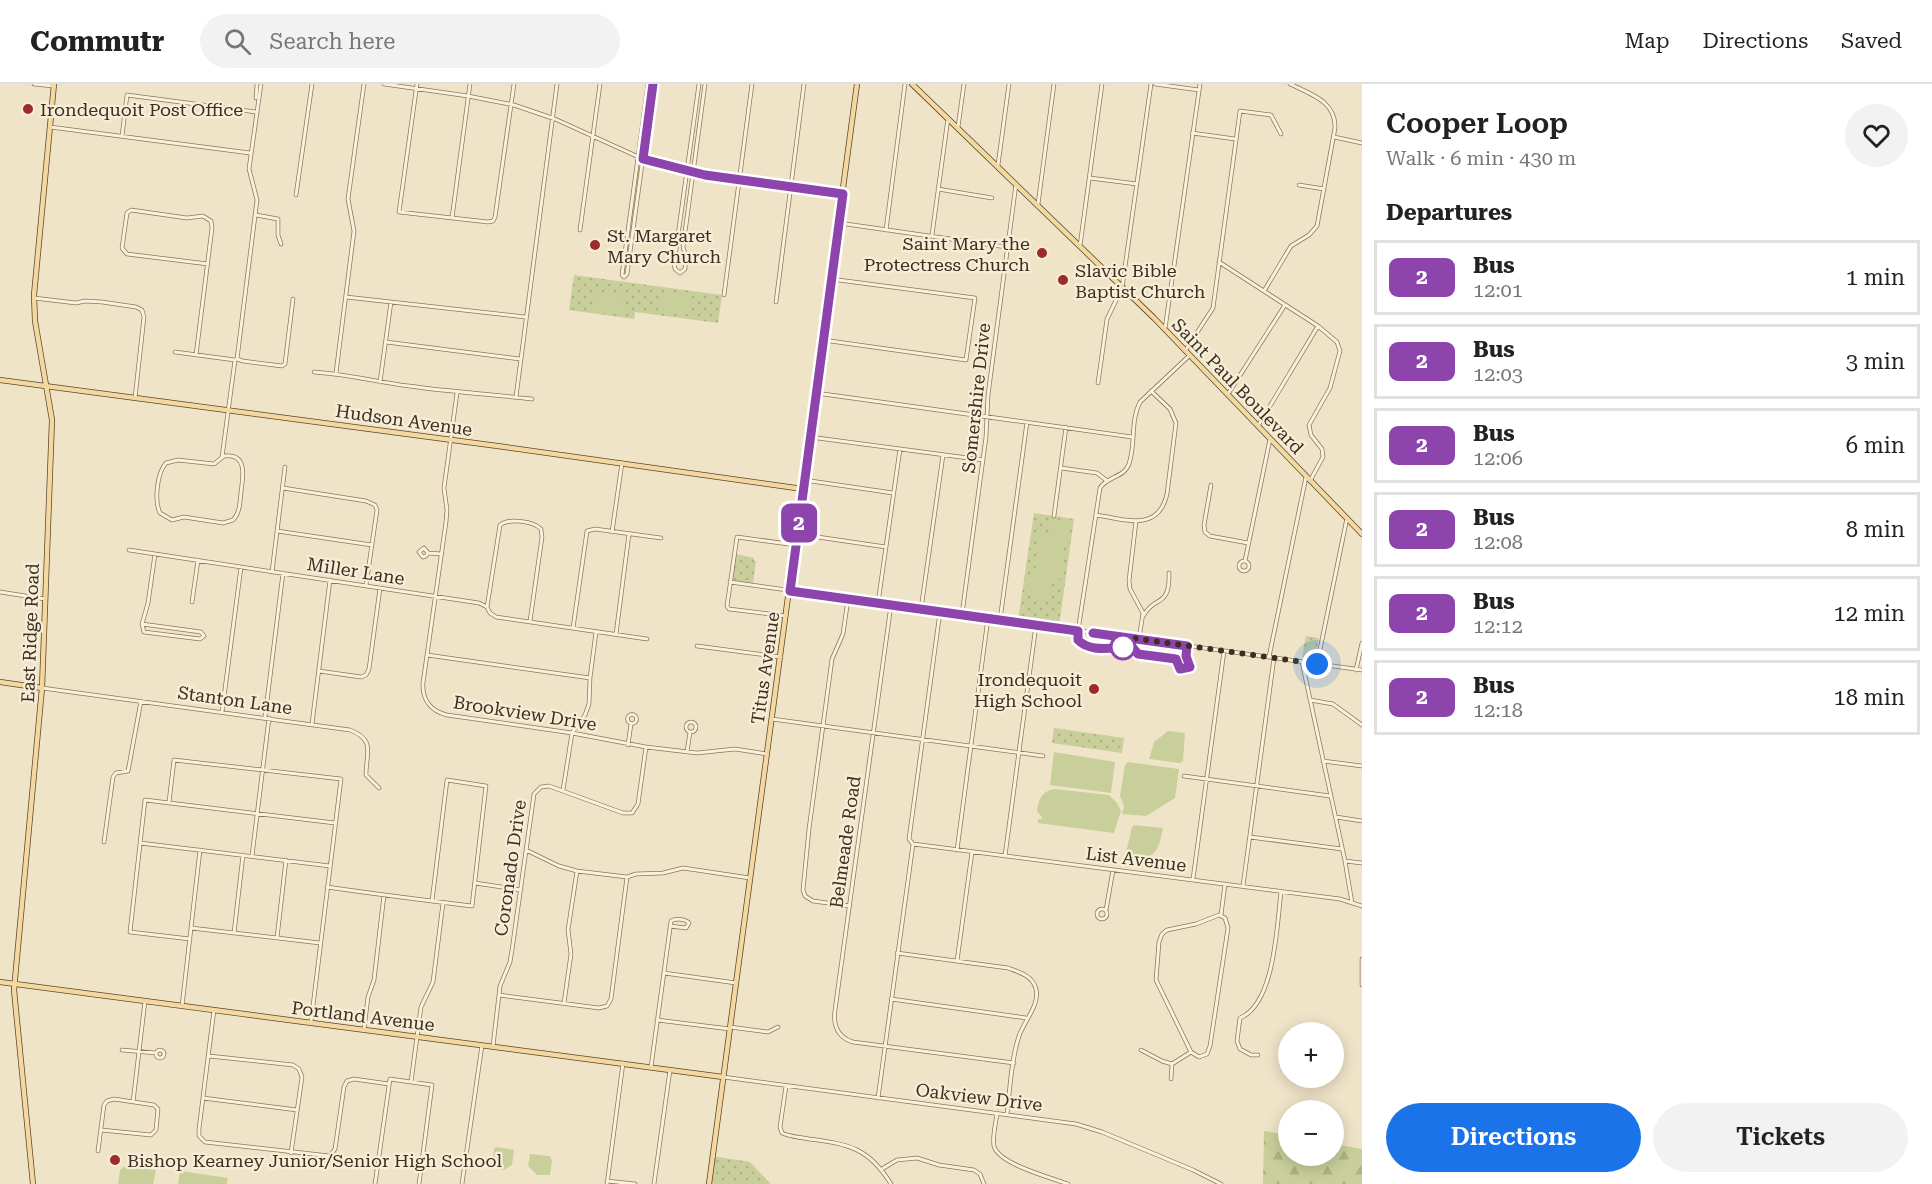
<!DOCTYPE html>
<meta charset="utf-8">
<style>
:root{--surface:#fff;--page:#f2f2f2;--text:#222;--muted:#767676;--line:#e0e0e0;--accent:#1a73e8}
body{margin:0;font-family:"Roboto Serif",serif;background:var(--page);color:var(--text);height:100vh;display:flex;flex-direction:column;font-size:22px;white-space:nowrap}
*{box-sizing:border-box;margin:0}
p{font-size:20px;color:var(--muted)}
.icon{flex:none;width:33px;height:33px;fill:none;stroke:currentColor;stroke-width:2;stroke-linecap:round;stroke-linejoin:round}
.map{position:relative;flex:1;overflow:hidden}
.sheet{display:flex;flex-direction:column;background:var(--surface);width:570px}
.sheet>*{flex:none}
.badge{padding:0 12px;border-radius:9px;font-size:21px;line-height:39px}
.buttons{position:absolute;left:1278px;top:938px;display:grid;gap:12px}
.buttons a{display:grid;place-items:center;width:66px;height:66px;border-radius:50%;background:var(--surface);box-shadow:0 3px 15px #0003;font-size:30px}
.you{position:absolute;width:30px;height:30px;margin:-15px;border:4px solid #fff;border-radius:50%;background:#1a73e8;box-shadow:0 0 0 9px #1a73e833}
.map>.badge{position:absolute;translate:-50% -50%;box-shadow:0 0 0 3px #fff}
h2{padding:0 24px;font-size:22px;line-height:54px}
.round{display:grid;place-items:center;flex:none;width:63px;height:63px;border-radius:32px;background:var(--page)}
.summary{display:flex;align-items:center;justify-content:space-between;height:102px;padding:0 24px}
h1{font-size:28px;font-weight:600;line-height:45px}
.primary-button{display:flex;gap:12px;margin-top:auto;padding:12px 24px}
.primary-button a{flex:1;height:69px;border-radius:36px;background:var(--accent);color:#fff;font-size:24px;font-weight:600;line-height:69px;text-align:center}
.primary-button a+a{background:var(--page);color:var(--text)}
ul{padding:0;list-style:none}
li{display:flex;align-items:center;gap:18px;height:75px;margin:0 12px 9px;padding:0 12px;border:3px solid var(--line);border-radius:0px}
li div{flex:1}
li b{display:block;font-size:22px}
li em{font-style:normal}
li .badge{min-width:66px;font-weight:700;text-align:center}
header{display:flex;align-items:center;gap:36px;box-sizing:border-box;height:84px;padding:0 30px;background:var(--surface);border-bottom:2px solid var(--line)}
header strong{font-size:28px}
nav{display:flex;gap:33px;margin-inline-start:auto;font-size:21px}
.search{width:420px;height:54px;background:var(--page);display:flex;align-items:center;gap:15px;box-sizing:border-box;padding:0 21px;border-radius:33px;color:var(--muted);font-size:22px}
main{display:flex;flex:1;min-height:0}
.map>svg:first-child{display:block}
.grass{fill:url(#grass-dots)}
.forest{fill:url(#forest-firs)}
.pitch{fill:#c9cf9b}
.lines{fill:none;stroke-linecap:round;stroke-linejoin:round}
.minor-casing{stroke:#8d765c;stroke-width:4.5}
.major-casing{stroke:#5b4430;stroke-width:6}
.minor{stroke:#faf1dc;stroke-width:3}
.major{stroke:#f3d9a0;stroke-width:4.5}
.line-casing{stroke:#fff;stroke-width:14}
.line{stroke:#8e44ad;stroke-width:9}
.walk{stroke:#3d2e20;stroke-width:6;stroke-dasharray:0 10.8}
.poi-dot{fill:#9e2a2b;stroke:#f7eed8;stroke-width:2}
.stop-dot{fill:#fff;stroke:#8e44ad;stroke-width:3}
.labels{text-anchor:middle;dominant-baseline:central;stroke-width:4.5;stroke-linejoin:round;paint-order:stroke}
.poi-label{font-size:18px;fill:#3d2e20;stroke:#f7eed8;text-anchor:start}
.street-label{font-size:18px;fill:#3d2e20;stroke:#f7eed8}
</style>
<header>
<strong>Commutr</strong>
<div class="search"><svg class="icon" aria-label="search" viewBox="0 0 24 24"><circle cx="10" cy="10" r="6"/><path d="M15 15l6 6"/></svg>Search here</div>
<nav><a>Map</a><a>Directions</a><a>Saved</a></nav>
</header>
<main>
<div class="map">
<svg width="1362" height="1100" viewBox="0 0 1362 1100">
<defs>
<pattern id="grass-dots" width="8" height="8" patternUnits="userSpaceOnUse" patternTransform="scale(1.5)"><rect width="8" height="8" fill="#c9cf9b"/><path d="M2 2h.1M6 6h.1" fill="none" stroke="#aeb285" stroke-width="1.8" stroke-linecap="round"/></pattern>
<pattern id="forest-firs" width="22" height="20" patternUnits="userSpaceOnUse" patternTransform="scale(1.5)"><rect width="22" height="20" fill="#c9cf9b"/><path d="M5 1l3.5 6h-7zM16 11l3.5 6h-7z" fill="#aeb285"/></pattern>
</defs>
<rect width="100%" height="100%" fill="#f0e4c8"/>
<path class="grass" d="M574,191L722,211L718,239L635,228L634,235L569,226Z
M1034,429L1074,435L1059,542L1040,538L1018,536Z
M736,470L754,474V477H756L753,500L732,496Z
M1306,552L1319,554L1315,575L1302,573Z
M1054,644L1124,654L1122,669L1052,659Z
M712,1072L750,1078L771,1100H709Z"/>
<path class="forest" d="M1264,1047L1288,1051V1071H1334V1060L1362,1065V1100H1263Z"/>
<path class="pitch" d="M594,208L625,213L622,230L592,226Z
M660,209L690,213L688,230L658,226Z
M1051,435L1068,437L1070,439L1067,457L1065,458L1059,497L1048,496L1053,507L1051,516L1029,512L1027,508L1030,489L1035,490L1040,450L1049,451Z
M1168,647L1185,649L1183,677L1180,679L1149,675L1154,658Z
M1054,668L1115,678L1111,709L1050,701Z
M1128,678L1179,685L1175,714L1146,732L1122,730L1124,722L1120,712L1125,681Z
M1055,705L1109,711L1117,719L1121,727L1114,749L1038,739V735H1043L1037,727C1039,714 1042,707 1055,705Z
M1134,741L1163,744C1158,771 1153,777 1125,773L1132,743Z
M497,1063L514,1066L512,1081L504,1086L492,1084L494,1065Z
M530,1070L550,1072L552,1076L550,1091H537L528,1082Z
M123,1083L156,1086L153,1100H118L120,1086Z
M180,1087L228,1094L227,1100H178Z"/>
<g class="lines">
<g class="minor-casing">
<path id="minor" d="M34,0L53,2
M384,0L468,12L514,21L555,35L643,75L686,87L843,110
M417,0L399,128L488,138L493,137L495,133L514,0
M648,0L622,191L624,193L627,190L653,0
M699,0L674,180L675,185L680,189L685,185L686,173L683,163L705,0
M1155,0L1199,6
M256,14L257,0
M50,43L250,69
M958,43L964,0
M1192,49L1235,55
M122,52L127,11L256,28
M1334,53L1362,59
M998,81L1009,0
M1090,94L1137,100
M1299,101L1324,105
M938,105L992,114
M296,111L312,0
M1038,120L1054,0
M256,131L278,135V151L281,160
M452,134L470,0
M839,139L1006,163
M580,146L600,0
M886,146L905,0
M932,151L948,34
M1080,162L1102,0
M1219,178L1318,242L1337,258L1340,267L1330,304L1309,341L1311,351L1322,365L1323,373L1310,397
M1264,207L1291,162L1309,151L1317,142L1335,44C1336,17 1310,10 1290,0
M724,211L752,0
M346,213L525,233
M34,214L76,219L85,217L102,218L136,223L142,226L144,233L135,314
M776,218L804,0
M1165,245L1200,0
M823,256L966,276L975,214L831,195
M386,258L520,275
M1185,267L1213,224L1240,27L1271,31L1281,50
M175,268L235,276
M196,271L212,144L211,137L203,132L187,134L131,126L127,129L122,164L127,170L208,180
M237,275L243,277L282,282L285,280L293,215
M314,288C346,290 377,298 409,302C450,308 491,310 532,315
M336,289L354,147L348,115L364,0
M380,298L391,218
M1098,299L1107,235L1122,204L1151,0
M457,309L444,404L447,426L446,438L423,599C422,616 431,627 447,631L572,649L646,663L697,669L735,665L767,670
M816,309L1132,353
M1228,310L1285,221
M516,313L557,0
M1258,342L1318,242
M810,353L983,376
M224,372C248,369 243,393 241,408C240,418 240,429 233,436L223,439L184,433L172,436L160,429C154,417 157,389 166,379L178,376L214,380Z
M222,373L235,276L237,275L257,116L249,85L261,0
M1061,384L1097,389L1106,396
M804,396L893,409
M1211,401L1204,441L1205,448L1210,452L1248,459
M283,404L366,417L375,421L377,426L366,501
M1096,431C1125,435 1158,449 1167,410L1176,339L1170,325L1151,307
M1054,432L1066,343
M1136,437L1129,497L1130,505L1143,529L1139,555
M277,447L372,461
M612,448L622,379
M797,450L886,463
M129,466L479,519L487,523L490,529L496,533L647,555
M428,469L426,472L423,473L419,468L424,464L428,469L442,470
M1245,477L1270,355
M1239 482a5 5 0 1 1 10 0a5 5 0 1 1-10 0Z
M272,488L285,383
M730,498L1362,586
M0,508L45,515
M848,515L843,550L832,575L809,745L803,806L805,812L813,817L850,822
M192,518L198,476
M878,519L900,365
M891,521L835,926C833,941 837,953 853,958L1014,979
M487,523L500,441C509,434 533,437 541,445L542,453L530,537
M921,525L943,371
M940,528L909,755L913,760L1340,815L1362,822
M962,530L986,353L988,311L1016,100
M1144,531C1154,511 1170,525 1169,489
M786,532L729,525L727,522L737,453L796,461
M1000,536L1027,338
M142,540L144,548L200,555L204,552L201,548L142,540L148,519L155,470
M573,544L587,447L595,445L661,454
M1078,547L1100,404C1107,392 1124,394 1129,380C1136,360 1130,337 1140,318L1190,271
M616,550L629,450
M697,562L781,573
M427,571L590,594
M1269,573L1306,393
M1302,578L1345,777L1352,819
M1317,580L1347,434
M1356,586L1362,559
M319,587L361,593L366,591L369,585L380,504
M42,604L350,646C376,656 366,669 366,691L379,704
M1310,616L1333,620L1362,641
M222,628L241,483
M627.5 635a4.5 4.5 0 1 1 9 0a4.5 4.5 0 1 1-9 0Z
M265,633L283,489
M772,635L1043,672
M686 643a5 5 0 1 1 10 0a5 5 0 1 1-10 0Z
M312,640L330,496
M628,661L631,640
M687,668L690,648
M1323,677L1362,682
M1184,692L1330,712
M563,706L572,649L585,631L589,620L590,594L596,548
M169,718L174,676L341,695L311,938
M1336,733L1362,737
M1250,753L1342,765
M104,758L113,693L116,689L128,687L141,617
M140,759L330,782
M526,766L559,782L577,787L627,793L636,790L663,789L683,784L750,794
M957,766L988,534
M252,772L269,634
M1005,772L1036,541
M1345,777L1362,779
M1193,795L1224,567
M475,799L521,806
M1243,802L1274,574
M327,803C375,810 423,816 472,822L486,702L447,696L432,817
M1097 830a5 5 0 1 1 10 0a5 5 0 1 1-10 0Z
M1106,826L1113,786
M1219,831L1225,834L1228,844L1210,962L1207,970L1199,973L1191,968L1156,896L1159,858L1162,850L1167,846L1196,840Z
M1221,831L1225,800
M191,844L320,859
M234,849L243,771
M277,854L286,776
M190,855L130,848L145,716L335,739
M897,869L1008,884C1019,888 1033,892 1036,905C1040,921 1024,937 1019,952C1011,976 1010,1005 1007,1030
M1362,875V901
M957,877L972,768
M664,889L736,899
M499,911L599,924L607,922L611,915L627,793
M891,915L1026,934
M564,919L571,870L568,846L577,787
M182,922L200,766
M214,926L199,1045V1052L205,1058L330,1072L335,1065L344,1003L347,997L354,995L389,1000
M657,936L730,945
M730,943L768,948L778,943
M364,945L368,913L374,896L384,811
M493,962L500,902L510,878L512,866L534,710L541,703L549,702L623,729H632L638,720L646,663
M156 970a4 4 0 1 1 8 0a4 4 0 1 1-8 0Z
M122,966L156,969
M1141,966L1162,977L1172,980
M1258,971H1251L1240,965L1237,957L1240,934C1275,920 1277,840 1281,808
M209,972L293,981L299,985L302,993L291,1069
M651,983L671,837C675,834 686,835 689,839L686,844L670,842
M723,993L1076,1040L1102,1048L1193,1086L1221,1100
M1171,995L1172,980L1191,968
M411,998L421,923L433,898L443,819
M786,1002L780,1043L782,1049C790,1053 800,1053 809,1055C849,1060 869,1064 891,1100
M203,1014L297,1026
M878,1014L913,760
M133,1018L145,917
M997,1029C996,1039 992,1053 994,1062C998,1080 1052,1094 1068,1100
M98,1067L104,1021L107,1017L114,1015L154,1021L158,1025L156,1046L151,1051L101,1046
M882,1085L897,1076L917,1074L939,1081L974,1086L980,1090L984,1100
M607,1097L635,1100
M375,1100L390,995L432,1001L419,1100
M462,1100L482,961
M607,1100L623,979
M654,1100L670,986"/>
</g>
<g class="major-casing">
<path id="major" d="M912,0L1154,234L1362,450
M0,296L505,363L803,405
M0,598L42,604
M0,898L723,993
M33,1100L14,906L42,604L52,336L35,237L34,211L54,0
M709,1100L857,0"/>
</g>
<use href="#minor" class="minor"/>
<use href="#major" class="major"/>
</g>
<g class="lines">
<g class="line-casing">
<path id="line" d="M653,0L643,75L705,91L843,110L790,507L1078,547V556C1091,570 1117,562 1133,564L1138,570L1176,575L1180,585L1190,583L1186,572L1187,562L1093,549"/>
</g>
<use href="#line" class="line"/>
<path class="walk" d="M1123,563L1124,553L1317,580"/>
</g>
<g class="poi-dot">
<circle cx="28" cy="25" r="6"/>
<circle cx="595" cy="161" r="6"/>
<circle cx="1042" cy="169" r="6"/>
<circle cx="1063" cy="196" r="6"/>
<circle cx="1094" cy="605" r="6"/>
<circle cx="115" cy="1076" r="6"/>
</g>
<circle class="stop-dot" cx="1123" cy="563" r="12"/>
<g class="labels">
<g class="poi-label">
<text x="40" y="25">Irondequoit Post Office</text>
<text x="607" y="151">St. Margaret<tspan x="607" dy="21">Mary Church</tspan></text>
<text x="1030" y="159" text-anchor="end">Saint Mary the<tspan x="1030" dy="21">Protectress Church</tspan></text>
<text x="1075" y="186">Slavic Bible<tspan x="1075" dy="21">Baptist Church</tspan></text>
<text x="1082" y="595" text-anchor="end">Irondequoit<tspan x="1082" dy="21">High School</tspan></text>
<text x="127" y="1076">Bishop Kearney Junior/Senior High School</text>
</g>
<g class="street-label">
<text transform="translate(1238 302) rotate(46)">Saint Paul Boulevard</text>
<text transform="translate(976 314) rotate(-84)">Somershire Drive</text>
<text transform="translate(404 336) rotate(8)">Hudson Avenue</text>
<text transform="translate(356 487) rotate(9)">Miller Lane</text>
<text transform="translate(30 549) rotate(-88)">East Ridge Road</text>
<text transform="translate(765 584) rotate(-82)">Titus Avenue</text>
<text transform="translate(235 616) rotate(8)">Stanton Lane</text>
<text transform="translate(525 629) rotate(9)">Brookview Drive</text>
<text transform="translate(845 758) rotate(-82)">Belmeade Road</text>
<text transform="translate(1136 775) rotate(7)">List Avenue</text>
<text transform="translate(510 784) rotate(-82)">Coronado Drive</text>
<text transform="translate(363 932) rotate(7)">Portland Avenue</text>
<text transform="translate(979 1013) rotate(7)">Oakview Drive</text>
</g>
</g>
</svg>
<div class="buttons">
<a>+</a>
<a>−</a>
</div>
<div class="you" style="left:1317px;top:580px"></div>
<b class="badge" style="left:799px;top:439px;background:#8e44ad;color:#fff">2</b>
</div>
<section class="sheet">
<div class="summary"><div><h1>Cooper Loop</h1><p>Walk · 6 min · 430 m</p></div><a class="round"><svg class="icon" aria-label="heart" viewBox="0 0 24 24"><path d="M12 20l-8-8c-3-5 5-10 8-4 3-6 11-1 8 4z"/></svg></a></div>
<h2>Departures</h2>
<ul>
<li><span class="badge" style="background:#8e44ad;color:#fff">2</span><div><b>Bus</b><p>12:01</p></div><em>1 min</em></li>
<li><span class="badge" style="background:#8e44ad;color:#fff">2</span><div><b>Bus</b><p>12:03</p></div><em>3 min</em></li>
<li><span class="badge" style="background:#8e44ad;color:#fff">2</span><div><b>Bus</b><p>12:06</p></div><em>6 min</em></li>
<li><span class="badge" style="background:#8e44ad;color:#fff">2</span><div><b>Bus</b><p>12:08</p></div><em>8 min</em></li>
<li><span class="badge" style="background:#8e44ad;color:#fff">2</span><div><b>Bus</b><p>12:12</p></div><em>12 min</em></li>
<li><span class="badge" style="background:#8e44ad;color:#fff">2</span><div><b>Bus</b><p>12:18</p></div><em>18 min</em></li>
</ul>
<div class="primary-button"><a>Directions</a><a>Tickets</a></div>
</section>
</main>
